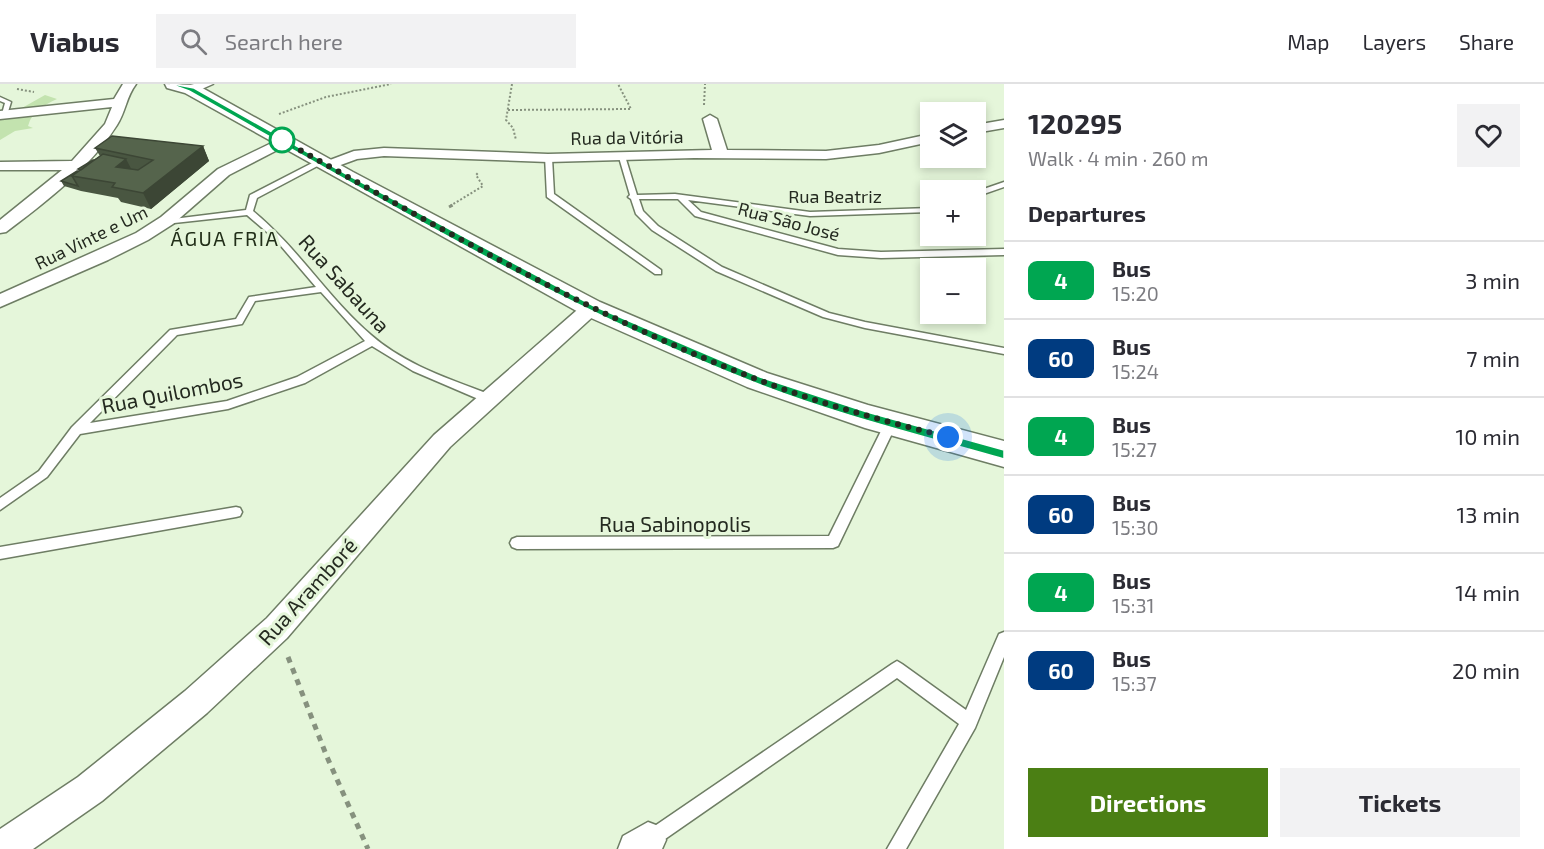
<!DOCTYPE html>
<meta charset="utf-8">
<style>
:root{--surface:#fff;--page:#f2f2f3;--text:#2b2b33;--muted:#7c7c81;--line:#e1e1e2;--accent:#4b7f14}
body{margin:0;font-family:"Exo 2",sans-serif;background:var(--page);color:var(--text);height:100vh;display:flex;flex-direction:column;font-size:22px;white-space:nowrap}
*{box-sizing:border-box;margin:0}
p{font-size:20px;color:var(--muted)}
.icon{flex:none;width:33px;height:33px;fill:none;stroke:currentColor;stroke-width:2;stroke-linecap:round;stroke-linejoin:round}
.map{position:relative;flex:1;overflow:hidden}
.details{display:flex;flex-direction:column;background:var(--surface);width:540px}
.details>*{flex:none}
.badge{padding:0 12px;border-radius:9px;font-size:21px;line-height:39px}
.buttons{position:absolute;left:920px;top:18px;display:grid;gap:12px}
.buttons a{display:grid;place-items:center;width:66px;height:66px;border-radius:0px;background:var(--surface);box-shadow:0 3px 9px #0003;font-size:30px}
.you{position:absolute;width:30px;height:30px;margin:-15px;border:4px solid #fff;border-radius:50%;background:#1a73e8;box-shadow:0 0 0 9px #1a73e833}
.map>.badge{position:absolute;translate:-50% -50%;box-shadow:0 0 0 3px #fff}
h2{padding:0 24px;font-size:22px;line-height:54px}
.round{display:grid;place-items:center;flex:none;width:63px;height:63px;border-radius:0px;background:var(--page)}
.overview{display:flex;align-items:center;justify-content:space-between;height:102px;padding:0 24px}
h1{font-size:28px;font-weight:700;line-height:45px}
.cta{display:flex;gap:12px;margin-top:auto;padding:12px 24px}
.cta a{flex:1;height:69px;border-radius:0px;background:var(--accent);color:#fff;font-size:24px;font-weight:700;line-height:69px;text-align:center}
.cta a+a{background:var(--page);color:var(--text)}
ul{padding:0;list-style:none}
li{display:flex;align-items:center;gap:18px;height:78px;padding:0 24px;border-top:2px solid var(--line)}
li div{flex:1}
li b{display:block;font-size:22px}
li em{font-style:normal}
li .badge{min-width:66px;font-weight:700;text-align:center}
header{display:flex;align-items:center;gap:36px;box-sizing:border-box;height:84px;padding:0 30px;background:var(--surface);border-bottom:2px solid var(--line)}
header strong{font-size:28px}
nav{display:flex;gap:33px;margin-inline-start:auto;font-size:21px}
.search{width:420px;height:54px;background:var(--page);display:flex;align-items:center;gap:15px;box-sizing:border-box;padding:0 21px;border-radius:0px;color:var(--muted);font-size:22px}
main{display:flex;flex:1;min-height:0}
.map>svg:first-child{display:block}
.green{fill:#c3e3af}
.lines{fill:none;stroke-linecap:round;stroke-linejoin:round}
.lane-casing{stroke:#6e7d64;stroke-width:3}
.street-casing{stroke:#6e7d64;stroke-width:3}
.secondary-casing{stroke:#6e7d64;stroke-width:3}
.path-far2{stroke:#86917e;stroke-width:2;stroke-dasharray:2 2;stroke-linecap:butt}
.path-far1{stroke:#86917e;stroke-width:3;stroke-dasharray:4 4;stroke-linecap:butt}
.path{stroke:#86917e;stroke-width:5;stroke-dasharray:6 6;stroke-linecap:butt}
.lane{fill:#fff;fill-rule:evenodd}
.street{fill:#fff;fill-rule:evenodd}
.secondary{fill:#fff;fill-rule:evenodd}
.wall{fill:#495641}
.shaded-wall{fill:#3c4635}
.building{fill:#55644c;stroke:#3c4635;stroke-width:1.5}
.line{fill:#00a651;stroke:#fff;stroke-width:1.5}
.walk{stroke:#242a20;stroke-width:6;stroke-dasharray:0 10.8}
.stop-dot{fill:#fff;stroke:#00a651;stroke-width:3}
.labels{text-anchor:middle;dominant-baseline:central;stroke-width:6;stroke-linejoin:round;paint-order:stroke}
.far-street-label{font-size:18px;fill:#242a20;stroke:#e5f6da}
.far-quarter-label{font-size:20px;letter-spacing:1.5px;fill:#212e18;stroke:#e5f6da}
.street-label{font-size:21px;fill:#242a20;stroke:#e5f6da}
</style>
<header>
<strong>Viabus</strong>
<div class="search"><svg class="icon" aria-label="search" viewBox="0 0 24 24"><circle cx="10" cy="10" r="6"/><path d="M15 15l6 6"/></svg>Search here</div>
<nav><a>Map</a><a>Layers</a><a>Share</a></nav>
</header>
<main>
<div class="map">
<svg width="1004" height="765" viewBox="0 0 1004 765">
<rect width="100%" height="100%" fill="#e5f6da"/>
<path class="green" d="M45,11L57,15C44,21 32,27 28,42L33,44L15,47L0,56V33H6Z"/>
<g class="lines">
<g class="lane-casing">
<path id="lane" d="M0,13L11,18L7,31L2,30L5,19L0,17Z
M618,70L625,72L637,111L675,110L810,128L930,124V128L810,132L688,116L701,128L838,165L881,168L1004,165V171L881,174L838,171L695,132L678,115H639L643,127L658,142L722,183L829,229L865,238L1004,264V270L865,244L823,233L716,187L652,146L636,130L631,115L628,113L630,111Z
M545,72L552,74L554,110L661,186V190H655L547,113Z
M318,76L325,78L257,114L253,127C298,164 328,214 371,251C405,281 450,295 491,311L492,314L491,317H483L413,287L372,262L305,299L228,325L80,350L47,393L0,426V414L39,387L72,343L170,246L236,235L249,213L316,203L275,155L247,131L165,140L161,138L165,136L246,126L250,111ZM321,208L365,257L297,293L227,317L90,339L177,251L242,240L255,217Z
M1004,98V103L975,113V108Z
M891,335L897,339L838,462L833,464L517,465L512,463L510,459L512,455L517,453L829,452L885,339Z
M236,423L240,424L242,428L240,432L236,433L0,475V463Z
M1004,548V573L975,644L906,765H887L959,640L897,594L655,762L649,765L643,762L640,756L643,750L892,580L897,577L902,580L966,626L999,550Z"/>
</g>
<g class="street-casing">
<path id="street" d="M123,0H136C126,13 126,27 117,41C90,84 46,118 6,148L0,149V136L62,86H0V78L72,77L105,40L112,23L0,35V27L114,15Z
M194,0H213L195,8H187V2Z
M710,31L717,35L727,66L826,67L879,61L930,50V58L879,69L826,75L694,74L548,78L384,72L357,75L327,86L320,82L322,79L354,67L384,64L548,70L712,66L703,35Z
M1004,36V44L975,49V41Z
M284,53L289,54L291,57L289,60L229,91L173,140L148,156L108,176L0,223V210L136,149L161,133L218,85Z
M591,218L598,220L601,224L598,228L450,363L287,554L207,629L102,717L33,765H0V745L78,693L185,607L267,534L434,351L584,220Z
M648,738L661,743L666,756L662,765H618L623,752Z"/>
</g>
<g class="secondary-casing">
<path id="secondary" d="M165,0L197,1L353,88L600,218L767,289L868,321L1004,357V383L865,344L747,303L582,230L185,9L167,4Z"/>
</g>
<path class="path-far2" d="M512,0L506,36L513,44L516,56
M17,5L34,8
M704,21L705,0
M508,26L631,25L618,0
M279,30L326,13L391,0
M450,122L483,102L476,91L478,89"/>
<path class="path-far1" d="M449,123L453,121"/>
<path class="path" d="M288,573L327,673L368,765"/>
<use href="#lane" class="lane"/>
<use href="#street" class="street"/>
<use href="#secondary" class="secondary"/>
</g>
<path class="wall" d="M203,62L209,77L151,125L121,118L118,114L81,107L64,102L61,97L79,87L78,85L100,72L95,64Z"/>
<path class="shaded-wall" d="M203,62L209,77L151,125L143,109Z
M126,75L134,90L116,83Z"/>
<path class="building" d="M112,52L203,62L143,109L112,103L115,99L72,92L103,70L126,75L116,83L138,86L153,76L95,64Z
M93,76H94L81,86L78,85Z
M77,87H79L72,92L78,102L61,97Z"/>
<path class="line" d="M170,0H173L194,4L348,91L594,222L760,293L867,328L1004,366V375C920,351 834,330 753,298C556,221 372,110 189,7Z"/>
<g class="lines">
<path class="walk" d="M282,56C436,142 591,232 756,295C818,319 883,337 948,353"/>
</g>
<circle class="stop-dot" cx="282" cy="56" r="12"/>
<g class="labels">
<g class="far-street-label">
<text transform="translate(627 53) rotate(-1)">Rua da Vitória</text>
<text x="835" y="112">Rua Beatriz</text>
<text transform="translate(789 137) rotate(15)">Rua São José</text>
<text transform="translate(91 153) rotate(-26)">Rua Vinte e Um</text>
</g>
<g class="far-quarter-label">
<text x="225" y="154">ÁGUA FRIA</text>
</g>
<g class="street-label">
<text transform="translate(345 199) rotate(48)">Rua Sabauna</text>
<text transform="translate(172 308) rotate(-11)">Rua Quilombos</text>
<text x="675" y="439">Rua Sabinopolis</text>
<text transform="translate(307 507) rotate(-48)">Rua Aramboré</text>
</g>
</g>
</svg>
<div class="buttons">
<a><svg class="icon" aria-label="layers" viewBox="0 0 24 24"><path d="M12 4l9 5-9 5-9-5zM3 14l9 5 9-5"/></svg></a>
<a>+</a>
<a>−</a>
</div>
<div class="you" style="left:948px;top:353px"></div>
</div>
<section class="details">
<div class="overview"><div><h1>120295</h1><p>Walk · 4 min · 260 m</p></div><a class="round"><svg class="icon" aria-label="heart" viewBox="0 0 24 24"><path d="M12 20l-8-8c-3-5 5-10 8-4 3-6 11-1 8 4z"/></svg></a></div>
<h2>Departures</h2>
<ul>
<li><span class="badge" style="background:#00a651;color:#fff">4</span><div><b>Bus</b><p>15:20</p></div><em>3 min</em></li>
<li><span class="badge" style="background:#003b80;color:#fff">60</span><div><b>Bus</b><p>15:24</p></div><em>7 min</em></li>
<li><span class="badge" style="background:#00a651;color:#fff">4</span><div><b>Bus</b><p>15:27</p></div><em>10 min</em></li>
<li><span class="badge" style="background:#003b80;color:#fff">60</span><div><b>Bus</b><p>15:30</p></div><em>13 min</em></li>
<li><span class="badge" style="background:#00a651;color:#fff">4</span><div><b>Bus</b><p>15:31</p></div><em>14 min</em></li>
<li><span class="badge" style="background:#003b80;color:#fff">60</span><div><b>Bus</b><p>15:37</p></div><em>20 min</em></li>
</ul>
<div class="cta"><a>Directions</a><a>Tickets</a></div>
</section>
</main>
